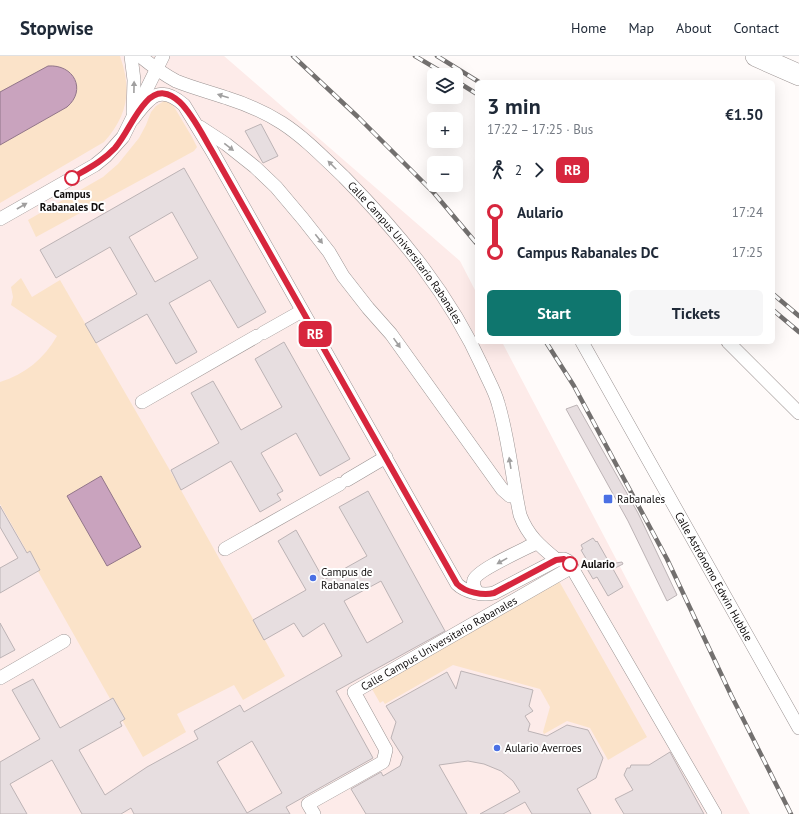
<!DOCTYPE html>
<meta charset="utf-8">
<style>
:root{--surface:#fff;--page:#f6f6f7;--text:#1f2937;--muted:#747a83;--line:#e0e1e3;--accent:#0f766e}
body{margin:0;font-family:"PT Sans",sans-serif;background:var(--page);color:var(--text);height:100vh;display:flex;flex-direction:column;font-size:15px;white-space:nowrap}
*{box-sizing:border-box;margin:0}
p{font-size:13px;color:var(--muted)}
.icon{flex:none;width:22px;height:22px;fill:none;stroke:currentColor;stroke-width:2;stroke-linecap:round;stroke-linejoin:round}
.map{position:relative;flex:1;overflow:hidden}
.side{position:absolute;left:475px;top:24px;width:300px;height:264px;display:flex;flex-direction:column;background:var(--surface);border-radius:6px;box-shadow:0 4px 16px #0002}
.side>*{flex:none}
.badge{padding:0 8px;border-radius:6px;font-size:14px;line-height:26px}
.buttons{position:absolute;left:427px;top:12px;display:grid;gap:8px}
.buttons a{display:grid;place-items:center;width:36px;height:36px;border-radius:6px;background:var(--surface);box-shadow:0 4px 16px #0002;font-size:20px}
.map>.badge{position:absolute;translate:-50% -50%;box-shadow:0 0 0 2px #fff}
.legs{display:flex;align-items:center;gap:6px;height:44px;padding:0 12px;font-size:13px}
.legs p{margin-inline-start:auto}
.headline{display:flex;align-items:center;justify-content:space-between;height:68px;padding:0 12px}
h1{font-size:22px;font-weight:700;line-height:30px}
.primary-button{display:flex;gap:8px;margin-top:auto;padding:8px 12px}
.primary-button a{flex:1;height:46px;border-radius:6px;background:var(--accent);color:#fff;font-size:16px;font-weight:700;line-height:46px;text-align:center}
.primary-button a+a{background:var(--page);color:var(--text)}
ul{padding:0 12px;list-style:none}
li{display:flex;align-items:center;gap:14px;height:40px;font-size:15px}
li i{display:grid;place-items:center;width:6px;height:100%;margin:0 5px;background:currentColor}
li i::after{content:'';width:10px;height:10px;margin:-5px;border:3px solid;border-radius:50%;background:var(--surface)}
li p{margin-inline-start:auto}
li:first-child i{background:linear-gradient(#0000 50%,currentColor 0)}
li:last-child i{background:linear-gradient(currentColor 50%,#0000 0)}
header{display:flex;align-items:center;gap:24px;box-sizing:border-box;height:56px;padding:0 20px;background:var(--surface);border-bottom:1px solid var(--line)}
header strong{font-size:19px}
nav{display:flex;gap:22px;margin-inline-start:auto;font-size:14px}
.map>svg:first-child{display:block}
.built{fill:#fdebe9}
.green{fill:#fbe3c9}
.water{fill:#c9a3be;stroke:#927689}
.building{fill:#e7dee0;stroke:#bcb3b5;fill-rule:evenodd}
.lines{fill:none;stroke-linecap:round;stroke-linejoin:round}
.street-casing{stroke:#9b9392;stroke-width:14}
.primary-casing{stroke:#9b9392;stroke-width:22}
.street{stroke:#fff;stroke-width:13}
.primary{stroke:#fff;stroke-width:21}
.rail-casing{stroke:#73706f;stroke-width:4.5}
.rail{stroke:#fff;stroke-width:3;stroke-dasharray:9;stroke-linecap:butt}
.oneway{fill:#a09f9f}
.line-1-casing{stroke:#fff;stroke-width:9}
.line-1{stroke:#d7263d;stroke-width:6}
.stop-1-dot{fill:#fff;stroke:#d7263d;stroke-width:2}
.poi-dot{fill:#4b70e4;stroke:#fff;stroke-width:1.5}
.labels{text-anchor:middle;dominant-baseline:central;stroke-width:4;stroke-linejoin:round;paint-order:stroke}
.stop-label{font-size:11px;font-weight:bold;fill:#110e0e;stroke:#fff}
.street-label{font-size:11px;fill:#110e0e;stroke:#fff}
.poi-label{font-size:11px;fill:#110e0e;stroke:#fff;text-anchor:start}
</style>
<header>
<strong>Stopwise</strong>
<nav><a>Home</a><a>Map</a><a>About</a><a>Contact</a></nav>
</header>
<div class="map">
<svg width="799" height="758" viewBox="0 0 799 758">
<rect width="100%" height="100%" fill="#fffbfa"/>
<path class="built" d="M0,0H224L460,205L477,238V286H502L750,758H0Z"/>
<path class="green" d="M0,0H120C132,34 128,59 104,86L0,147Z
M164,45L169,46L173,49L192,81L197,91L194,95L36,181L28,164L103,121L118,108L139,82L146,69L151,56L156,50Z
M21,222L32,241L60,224L168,411L285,620L243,644L234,629L177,658L186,676L143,701L0,448V326C25,318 44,303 57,280L11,249L13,241L11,231Z
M559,525L647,681L608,704L590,672L567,665L544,678L543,676L550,651L540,633L453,609L385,648L383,645L380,647L372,633Z"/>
<path class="water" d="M48,10C74,8 87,34 67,51L0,89V36Z
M101,420L141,491L107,510L67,440Z"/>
<path class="building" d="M261,68L278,100L263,107L245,75Z
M184,112L266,256L238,272L210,224L169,247L197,296L176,308L147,258L96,287L85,268L137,238L110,191L56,222L40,194ZM172,156L198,202L155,226L129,181Z
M284,286L350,403L320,420L296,377L261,397L283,435L277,438L281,444L260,456L231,405L181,434L171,414L219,387L191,337L213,325L241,374L282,351L255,303Z
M577,349L638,457L677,539L667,545L628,465L566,353Z
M368,435L445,575L336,635L373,702L286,751L290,758H134L131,752L121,758H82L52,704L10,728L27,758H0V706L40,683L12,634L33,623L60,672L113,642L125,663L120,666L122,670L79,694L105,739L147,711L198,683L194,675L240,649L244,656L342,600L324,567L303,581L294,567L264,584L253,564L306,534L278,485L296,474L324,524L367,500L339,451ZM381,525L403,566L367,587L344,545ZM252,685L282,737L247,757L217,706Z
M0,450L27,497L30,495L40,514L0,537V512L18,502L0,471Z
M593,482L596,486L597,485L610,508L622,506L623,508L613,513L623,531L608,540L597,521L593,523L586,511H591L581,494L583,493L581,489Z
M0,567L15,594L0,602Z
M461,615L533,634L529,650L533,655L525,660L530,668L528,675L547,680L567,669L588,674L603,702L596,722L577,733L591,758H532L525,746L503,758H480L520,736L513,725L501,715L484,708L468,705L439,709L467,758H366L351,733L381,716L383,720L400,710L403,701L391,682L396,666L386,650L447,616L456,633Z
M670,696L704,758H624L615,743L633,734L624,719L627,712H630L631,709H649Z"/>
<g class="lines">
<g class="street-casing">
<g id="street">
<path d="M131,0L134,24L133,57"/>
<path id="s1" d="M140,0C151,9 163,18 176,25C193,32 210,36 227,42C246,48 266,57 282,67C305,82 324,102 344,121C400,178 450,239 483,312C488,324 495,335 498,347C509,383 512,422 520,459C528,480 540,490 557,504"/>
<path d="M133,63C149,42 159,27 184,49L212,95L457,528C465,536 483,540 494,537L557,504L564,503L568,505L715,758"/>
<path d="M200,71L226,88L255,111L276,131L303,163L329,196L343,220L368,252L391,278L502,433L510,440H513L515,436"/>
<path d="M0,163L95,109L106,100L123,81L163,0"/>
<path d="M263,277L302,255"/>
<path id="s2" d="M582,286L799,672"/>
<path d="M728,286L799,357"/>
<path d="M142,346L257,280"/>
<path d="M347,424L386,401"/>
<path d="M225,493L340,428"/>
<path d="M477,536C475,533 472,529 474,524C477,514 525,493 536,487"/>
<path d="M0,622L64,585"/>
<path id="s3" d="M314,758L308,748L383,706L386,694L354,636L572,511"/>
</g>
</g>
<g class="primary-casing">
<path id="primary" d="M756,0L799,19"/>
</g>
<use href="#street" class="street"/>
<use href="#primary" class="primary"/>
<g class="rail-casing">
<path id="rail" d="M293,0L358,61L434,137L477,188
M415,0L447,19
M437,0L479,26
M456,25L477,38
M773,238L799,260
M773,254L799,276
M546,286L574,330L667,503L731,639L791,758"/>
</g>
<use href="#rail" class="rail"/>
</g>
<defs><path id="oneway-solid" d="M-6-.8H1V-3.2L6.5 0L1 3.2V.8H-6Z"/></defs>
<g class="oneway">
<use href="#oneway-solid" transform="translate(134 31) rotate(-89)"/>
<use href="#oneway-solid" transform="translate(223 40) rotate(-163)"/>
<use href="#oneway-solid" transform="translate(229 91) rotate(38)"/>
<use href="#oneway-solid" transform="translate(332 109) rotate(-135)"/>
<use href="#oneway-solid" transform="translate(22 150) rotate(-30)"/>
<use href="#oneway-solid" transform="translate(319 183) rotate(52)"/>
<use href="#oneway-solid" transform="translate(397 287) rotate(55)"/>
<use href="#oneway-solid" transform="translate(510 407) rotate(-99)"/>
<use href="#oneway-solid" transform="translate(502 505) rotate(151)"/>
</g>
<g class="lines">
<g class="line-1-casing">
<path id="line-1" d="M72,122C87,113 103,105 115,92C127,78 133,60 146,46C174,15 200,76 212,95L457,528C465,536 483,540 494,537L556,504L564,503L570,508"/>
</g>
<use href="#line-1" class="line-1"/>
</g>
<g class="stop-1-dot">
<circle cx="72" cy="122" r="7"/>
<circle cx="570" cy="508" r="7"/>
</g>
<g class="poi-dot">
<rect x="603" y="438" width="10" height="10" rx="2"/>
<circle cx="313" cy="522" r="4"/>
<circle cx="497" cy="692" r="4"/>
</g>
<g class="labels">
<g class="stop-label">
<text x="72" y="138">Campus<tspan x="72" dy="13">Rabanales DC</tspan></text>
<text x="581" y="508" text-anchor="start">Aulario</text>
</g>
<g class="street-label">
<text stroke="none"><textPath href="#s1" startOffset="338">Calle Campus Universitario Rabanales</textPath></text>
<text stroke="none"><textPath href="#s2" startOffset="269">Calle Astrónomo Edwin Hubble</textPath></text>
<text stroke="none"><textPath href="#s3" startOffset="274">Calle Campus Universitario Rabanales</textPath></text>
</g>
<g class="poi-label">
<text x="617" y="443">Rabanales</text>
<text x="321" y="516">Campus de<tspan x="321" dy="13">Rabanales</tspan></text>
<text x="505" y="692">Aulario Averroes</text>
</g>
</g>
</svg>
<div class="buttons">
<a><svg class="icon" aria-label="layers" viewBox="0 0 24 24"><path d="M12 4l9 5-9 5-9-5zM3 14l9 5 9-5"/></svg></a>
<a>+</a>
<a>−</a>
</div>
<b class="badge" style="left:315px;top:278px;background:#d7263d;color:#fff">RB</b>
<section class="side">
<div class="headline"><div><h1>3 min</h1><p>17:22 – 17:25 · Bus</p></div><b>€1.50</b></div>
<div class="legs"><svg class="icon" aria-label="walk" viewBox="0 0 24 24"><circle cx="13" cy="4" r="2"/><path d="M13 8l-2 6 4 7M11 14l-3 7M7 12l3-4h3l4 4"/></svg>2<svg class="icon" aria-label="forward" viewBox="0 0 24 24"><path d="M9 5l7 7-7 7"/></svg><b class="badge" style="background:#d7263d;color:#fff">RB</b></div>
<ul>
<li><i style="color:#d7263d"></i><b>Aulario</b><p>17:24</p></li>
<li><i style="color:#d7263d"></i><b>Campus Rabanales DC</b><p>17:25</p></li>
</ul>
<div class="primary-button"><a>Start</a><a>Tickets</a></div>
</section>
</div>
